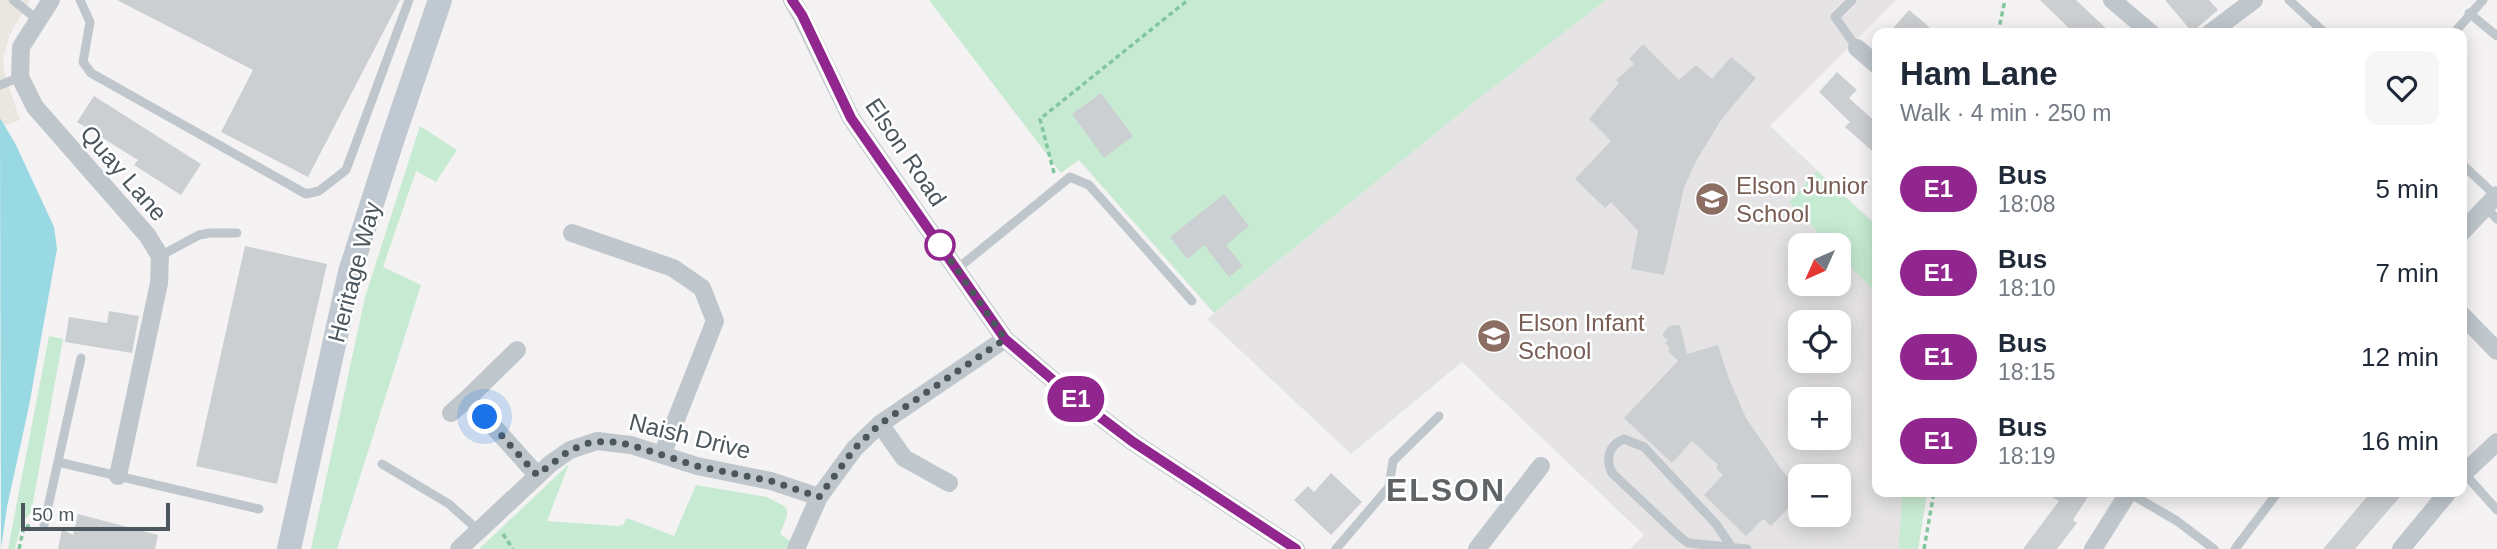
<!DOCTYPE html>
<meta charset="utf-8">
<style>
:root{--surface:#fff;--page:#f6f6f7;--text:#1f2937;--muted:#747a83}
body{margin:0;font-family:Helvetica,sans-serif;background:var(--page);color:var(--text);height:100vh;display:flex;flex-direction:column;font-size:26px;white-space:nowrap}
*{box-sizing:border-box;margin:0}
p{font-size:23px;color:var(--muted)}
.icon{flex:none;width:38px;height:38px;fill:none;stroke:currentColor;stroke-width:2;stroke-linecap:round;stroke-linejoin:round}
.map{position:relative;flex:1;overflow:hidden}
.details{position:absolute;left:1872px;top:28px;width:595px;height:469px;display:flex;flex-direction:column;background:var(--surface);border-radius:14px;box-shadow:0 4px 18px #0003}
.details>*{flex:none}
.badge{padding:0 14px;border-radius:23px;font-size:24px;line-height:46px}
.needle{width:46px;rotate:225deg}
.fabs{position:absolute;left:1788px;top:233px;display:grid;gap:14px}
.fabs a{display:grid;place-items:center;width:63px;height:63px;border-radius:14px;background:var(--surface);box-shadow:0 4px 18px #0003;font-size:35px}
.scale{position:absolute;left:21px;bottom:18px;width:149px;box-sizing:border-box;padding-left:7px;border:4px solid #4c565d;border-top:0;font-size:19px;line-height:24px;white-space:nowrap;color:#4c565d;-webkit-text-stroke:5px #fff;paint-order:stroke}
.you{position:absolute;width:35px;height:35px;margin:-18px;border:5px solid #fff;border-radius:50%;background:#1a73e8;box-shadow:0 0 0 10px #1a73e833}
.map>.badge{position:absolute;translate:-50% -50%;box-shadow:0 0 0 4px #fff}
.round{display:grid;place-items:center;flex:none;width:74px;height:74px;border-radius:14px;background:var(--page)}
.head{display:flex;align-items:center;justify-content:space-between;height:119px;padding:0 28px}
h1{font-size:33px;font-weight:800;line-height:52px}
ul{padding:0;list-style:none}
li{display:flex;align-items:center;gap:21px;height:84px;padding:0 28px}
li div{flex:1}
li b{display:block;font-size:26px}
li em{font-style:normal}
li .badge{min-width:77px;font-weight:700;text-align:center}
.map>svg:first-child{display:block}
.commercial{fill:#eae7e0}
.education{fill:#e5e3e3;fill-rule:evenodd}
.green{fill:#c7ebd2}
.water{fill:#99d9e3}
.building{fill:#cccfd2}
.lines{fill:none;stroke-linecap:round;stroke-linejoin:round}
.path{stroke:#82c69f;stroke-width:3.5;stroke-dasharray:5 3.5;stroke-linecap:butt}
.lane{stroke:#bfc7cc;stroke-width:9}
.street{stroke:#bfc7cc;stroke-width:18}
.secondary{stroke:#c0c9d1;stroke-width:24}
.line-casing{stroke:#fff;stroke-width:16}
.line{stroke:#91268e;stroke-width:10}
.walk{stroke:#4c565d;stroke-width:7;stroke-dasharray:0 12.6}
.stop-dot{fill:#fff;stroke:#91268e;stroke-width:3.5}
.labels{text-anchor:middle;dominant-baseline:central;stroke-width:5;stroke-linejoin:round;paint-order:stroke}
.street-label{font-size:24px;fill:#4c565d;stroke:#fff}
.education-label{font-size:24px;fill:#785e54;stroke:#fff;text-anchor:start}
.district-label{font-size:32px;font-weight:bold;letter-spacing:2px;fill:#5f6366;stroke:#fff}
</style>
<div class="map">
<svg width="2497" height="549" viewBox="0 0 2497 549">
<rect width="100%" height="100%" fill="#f4f2f2"/>
<path class="commercial" d="M0,0H30L10,34L3,59L5,75L20,120L3,126L0,118Z"/>
<path class="education" d="M1606,0H1896L1770,126L1878,227V492H1927L1918,549H1630L1644,535L1462,362L1351,454L1207,319L1478,99ZM1801,245H1839V284H1801ZM1801,322H1839V360H1801ZM1801,399H1839V438H1801ZM1801,476H1839V514H1801Z"/>
<path class="green" d="M929,0H1606L1478,99L1214,313L1079,160L1061,173Z
M420,126L457,150L436,182L416,171L383,267L421,285L337,549H311L365,297Z
M1817,171L1878,227V295L1839,255V245H1830L1789,202Z
M49,336L63,339L31,513L22,521L15,549H8Z
M569,464L547,521L618,526L623,525L627,518L674,536L696,485L767,497L784,506L787,510V516L780,534L790,541L786,549H479Z
M1902,492H1927L1918,549H1899Z"/>
<path class="water" d="M0,118L16,145L54,227L57,249L29,406L7,507L1,549Z"/>
<path class="building" d="M117,0H400L308,177L221,132L253,70Z
M2040,0H2076L2111,33H2074Z
M2165,0H2209L2218,10L2192,32Z
M1909,10L1921,20L1936,33H1889Z
M1643,44L1679,80L1696,65L1712,79L1731,57L1756,78L1721,120L1696,161L1684,188L1664,275L1631,269L1638,231L1611,202L1605,208L1575,179L1611,141L1589,119L1619,83L1616,80L1634,64L1629,59Z
M1837,72L1857,90L1849,98L1878,124V156L1845,127L1850,122L1819,92Z
M1101,93L1133,136L1104,158L1072,114Z
M94,96L201,164L181,195L134,165L138,160L77,122Z
M1224,194L1249,226L1226,245L1243,266L1229,277L1204,245L1187,259L1170,237Z
M245,246L327,264L277,484L196,466Z
M109,311L139,316L132,353L65,342L69,317L107,323Z
M1680,325L1687,354L1718,345L1729,379L1746,418L1781,469L1801,491V495L1771,526L1763,519L1746,536L1704,495L1723,475L1716,468L1718,465L1692,441L1672,463L1624,418L1678,361L1668,351L1670,349L1665,343L1668,341L1662,335L1669,326Z
M1331,473L1362,502L1331,535L1294,500L1308,486L1314,492Z
M2044,492H2091L2073,520L2077,523L2057,549H2023L2059,501Z
M2371,492H2404L2355,549H2323Z
M78,514L158,535L155,549H58L62,529L73,535Z"/>
<g class="lines">
<path class="path" d="M1998,33L2005,0
M1054,173L1040,119L1188,0
M503,534L513,549
M19,549L24,526H30
M1924,549L1934,492"/>
<path class="lane" d="M13,0L38,20
M80,0L90,22L83,62L91,73L306,194L319,191L346,170L409,0
M1852,0L1835,17L1857,48
M2289,0L2325,33
M2469,13L2497,36
M2454,33L2483,0
M0,85L20,77
M2462,164L2496,196
M2485,207L2497,219
M160,256L199,235L210,233H237
M957,269L1070,177L1089,185L1192,301
M58,462L259,509
M382,464L449,504L478,530
M2464,473L2497,510
M2129,493L2177,521L2214,549
M44,525L81,358
M1731,546L1716,524L1644,447L1624,439C1609,445 1605,458 1612,473L1679,536L1688,543L1747,549
M1336,549L1389,487L1393,461L1439,416
M2235,549L2278,492"/>
<path class="street" d="M51,0L21,47L20,77L35,107L147,235L160,256L159,283L118,476
M792,0L801,15L851,118L1005,339L1067,392L1133,442L1296,549
M2112,0L2151,33
M2210,33L2254,0
M1857,48L1878,66
M2462,232L2497,195
M572,233L673,268L702,288L715,321L662,455
M2462,315L2497,351
M517,350L468,398L537,475
M451,413L468,398
M880,424L904,458L949,483
M2462,475L2497,442
M459,549L550,464L570,450L597,441L631,445L697,466L771,481L819,497
M796,549L819,497L855,448L880,424L1005,339
M1477,549L1541,466
M2093,549L2129,492
M2401,549L2448,492"/>
<path class="secondary" d="M289,549L350,272L393,138L440,0"/>
</g>
<g class="lines">
<g class="line-casing">
<path id="line" d="M792,0L802,15L851,118L1005,339L1067,392L1133,442L1296,549"/>
</g>
<use href="#line" class="line"/>
<path class="walk" d="M485,417L537,475L570,450L589,443L607,441L631,445L697,466L771,481L819,497L855,448L880,424L1005,339L940,245"/>
</g>
<defs>
<g id="school-disc" transform="scale(1.75)"><circle r="9.5" fill="#8d6e63" stroke="#fff"/><path d="M0-5L7-2L0 1L-7-2ZM-4 1L0 2.5L4 1V4Q0 6-4 4Z" fill="#fff"/></g>
</defs>
<g fill-rule="evenodd">
<use href="#school-disc" x="1712" y="199"/>
<use href="#school-disc" x="1494" y="336"/>
</g>
<circle class="stop-dot" cx="940" cy="245" r="14"/>
<g class="labels">
<g class="street-label">
<text transform="translate(906 152) rotate(56)">Elson Road</text>
<text transform="translate(124 173) rotate(49)">Quay Lane</text>
<text transform="translate(354 272) rotate(-75)">Heritage Way</text>
<text transform="translate(690 436) rotate(14)">Naish Drive</text>
</g>
<g class="education-label">
<text x="1736" y="185">Elson Junior<tspan x="1736" dy="28">School</tspan></text>
<text x="1518" y="322">Elson Infant<tspan x="1518" dy="28">School</tspan></text>
</g>
<g class="district-label">
<text x="1446" y="490">ELSON</text>
</g>
</g>
</svg>
<div class="fabs">
<a><svg class="needle" viewBox="-14 -14 28 28"><path d="M0-13l5 13h-10z" fill="#e53935"/><path d="M0 13l5-13h-10z" fill="#747a83"/></svg></a>
<a><svg class="icon" aria-label="locate" viewBox="0 0 24 24"><circle cx="12" cy="12" r="6"/><path d="M12 2v4M12 18v4M2 12h4M18 12h4"/></svg></a>
<a>+</a>
<a>−</a>
</div>
<div class="scale">50 m</div>
<div class="you" style="left:485px;top:417px"></div>
<b class="badge" style="left:1076px;top:399px;background:#91268e;color:#fff">E1</b>
<section class="details">
<div class="head"><div><h1>Ham Lane</h1><p>Walk · 4 min · 250 m</p></div><a class="round"><svg class="icon" aria-label="heart" viewBox="0 0 24 24"><path d="M12 20l-8-8c-3-5 5-10 8-4 3-6 11-1 8 4z"/></svg></a></div>
<ul>
<li><span class="badge" style="background:#91268e;color:#fff">E1</span><div><b>Bus</b><p>18:08</p></div><em>5 min</em></li>
<li><span class="badge" style="background:#91268e;color:#fff">E1</span><div><b>Bus</b><p>18:10</p></div><em>7 min</em></li>
<li><span class="badge" style="background:#91268e;color:#fff">E1</span><div><b>Bus</b><p>18:15</p></div><em>12 min</em></li>
<li><span class="badge" style="background:#91268e;color:#fff">E1</span><div><b>Bus</b><p>18:19</p></div><em>16 min</em></li>
</ul>
</section>
</div>
